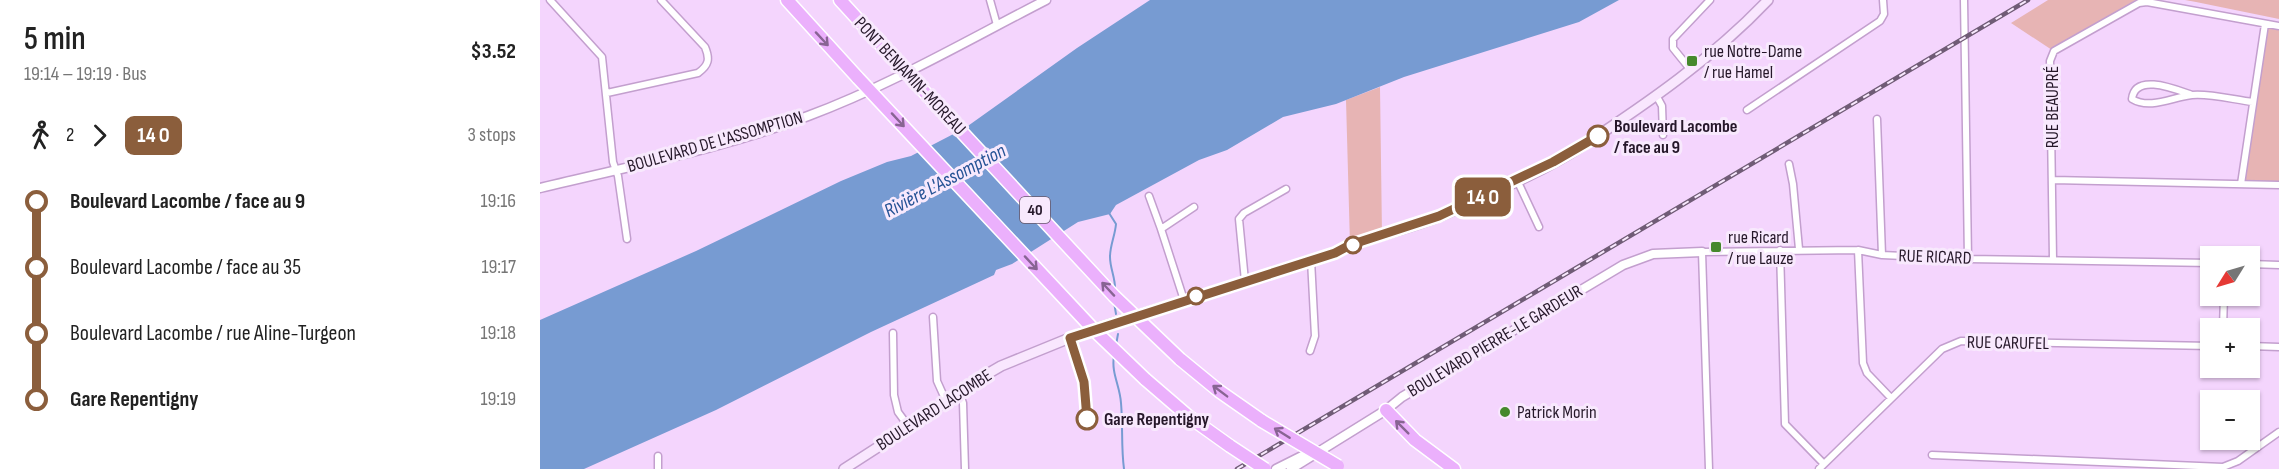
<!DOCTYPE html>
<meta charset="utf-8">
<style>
:root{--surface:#fff;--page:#f6f6f6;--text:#222;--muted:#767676}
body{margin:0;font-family:"Sofia Sans Condensed",sans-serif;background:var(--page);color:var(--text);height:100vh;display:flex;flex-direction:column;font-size:22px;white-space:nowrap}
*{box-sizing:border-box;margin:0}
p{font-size:20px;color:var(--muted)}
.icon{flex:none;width:33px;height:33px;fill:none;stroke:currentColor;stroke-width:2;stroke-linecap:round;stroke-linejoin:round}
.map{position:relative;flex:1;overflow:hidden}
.drawer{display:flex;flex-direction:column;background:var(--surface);width:540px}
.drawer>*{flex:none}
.badge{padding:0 12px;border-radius:9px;font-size:21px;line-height:39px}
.needle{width:39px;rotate:233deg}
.buttons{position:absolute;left:1660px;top:246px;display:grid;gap:12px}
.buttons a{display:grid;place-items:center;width:60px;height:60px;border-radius:0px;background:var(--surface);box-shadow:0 2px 4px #0004;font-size:30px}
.map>.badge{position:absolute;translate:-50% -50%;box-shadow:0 0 0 3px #fff}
.legs{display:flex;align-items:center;gap:9px;height:66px;padding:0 24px;font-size:20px}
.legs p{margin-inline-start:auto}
.headline{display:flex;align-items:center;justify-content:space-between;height:102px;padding:0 24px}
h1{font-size:33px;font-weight:600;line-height:45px}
ul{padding:0 24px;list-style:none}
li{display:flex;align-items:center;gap:21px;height:66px;font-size:22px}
li i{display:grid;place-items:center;width:9px;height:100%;margin:0 8px;background:currentColor}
li i::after{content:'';width:15px;height:15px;margin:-8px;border:4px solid;border-radius:50%;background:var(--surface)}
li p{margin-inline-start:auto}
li:first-child i{background:linear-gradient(#0000 50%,currentColor 0)}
li:last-child i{background:linear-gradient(currentColor 50%,#0000 0)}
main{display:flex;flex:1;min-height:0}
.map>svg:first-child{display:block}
.green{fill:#e7b4b4}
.water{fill:#779bd2}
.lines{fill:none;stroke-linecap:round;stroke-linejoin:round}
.stream{stroke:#779bd2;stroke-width:2}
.minor-casing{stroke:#c39fce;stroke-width:9}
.tertiary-casing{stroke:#c39fce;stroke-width:11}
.secondary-casing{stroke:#c39fce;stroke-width:12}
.motorway-casing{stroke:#fff;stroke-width:15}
.minor{stroke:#fff;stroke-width:6}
.tertiary{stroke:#fff;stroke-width:8}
.secondary{stroke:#f9e7fe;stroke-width:9}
.motorway{stroke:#ebb0fc;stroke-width:12}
.rail-casing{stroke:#705c76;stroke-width:4.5}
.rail{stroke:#f8e9fd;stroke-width:2;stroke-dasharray:7;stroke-linecap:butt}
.motorway-bridge-casing{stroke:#fff;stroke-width:15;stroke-linecap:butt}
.motorway-bridge{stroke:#ebb0fc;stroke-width:12}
.oneway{stroke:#886493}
.line-1-casing{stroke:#fff;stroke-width:14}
.line-1{stroke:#8b5e3c;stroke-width:9}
.poi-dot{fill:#45892c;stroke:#f8e9fd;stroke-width:2}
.stop-1-dot{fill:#fff;stroke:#8b5e3c;stroke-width:3}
.labels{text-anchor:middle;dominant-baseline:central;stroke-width:6;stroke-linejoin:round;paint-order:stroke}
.shield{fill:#f8e9fd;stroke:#655769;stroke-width:1.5}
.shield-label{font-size:16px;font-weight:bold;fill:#26182a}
.poi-label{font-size:18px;fill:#26182a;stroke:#f8e9fd;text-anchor:start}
.street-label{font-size:18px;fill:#26182a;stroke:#f8e9fd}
.stop-label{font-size:18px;font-weight:bold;fill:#26182a;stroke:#f8e9fd;text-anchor:start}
.water-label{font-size:20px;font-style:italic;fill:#255295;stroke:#f8e9fd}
</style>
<main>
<section class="drawer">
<div class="headline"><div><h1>5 min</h1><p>19:14 – 19:19 · Bus</p></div><b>$3.52</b></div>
<div class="legs"><svg class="icon" aria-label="walk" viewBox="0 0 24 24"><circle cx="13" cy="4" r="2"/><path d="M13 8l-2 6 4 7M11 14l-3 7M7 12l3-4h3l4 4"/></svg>2<svg class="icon" aria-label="forward" viewBox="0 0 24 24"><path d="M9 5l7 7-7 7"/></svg><b class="badge" style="background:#8b5e3c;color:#fff">14 O</b><p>3 stops</p></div>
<ul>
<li><i style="color:#8b5e3c"></i><b>Boulevard Lacombe / face au 9</b><p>19:16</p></li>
<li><i style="color:#8b5e3c"></i><span>Boulevard Lacombe / face au 35</span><p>19:17</p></li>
<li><i style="color:#8b5e3c"></i><span>Boulevard Lacombe / rue Aline-Turgeon</span><p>19:18</p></li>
<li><i style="color:#8b5e3c"></i><b>Gare Repentigny</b><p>19:19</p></li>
</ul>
</section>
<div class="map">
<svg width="1739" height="469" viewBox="0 0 1739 469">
<rect width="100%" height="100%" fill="#f4d5fd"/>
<path class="green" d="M1508,0H1596L1512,50L1471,23Z
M1645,0H1739V19L1656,2Z
M1725,24L1739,26V185L1701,184Z
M840,87L842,235L810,245L806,100Z"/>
<path class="water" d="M610,0H1079L1039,22L864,77L796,104L743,117L687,150L659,160L576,205L570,214L538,222L472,264L456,270L454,275L331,332L176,410L44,469H0V320L156,251L301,181L347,162L371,156L425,128L537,48Z"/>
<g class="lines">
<path class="stream" d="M569,213L576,224C575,236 570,245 570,257C570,269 576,279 575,291
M574,302L576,314
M576,345L578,334
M574,356C571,373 580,386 581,403C583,425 581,447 584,469"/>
<g class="minor-casing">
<path id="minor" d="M10,0L62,57L73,162L78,176L87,239
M450,0L457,25
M1424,0L1428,259
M1150,69L1133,48V39L1170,0
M67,93L158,73C169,65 170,59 165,47L121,0
M1116,95L1122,106L1123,135
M1652,95C1637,90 1595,72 1592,99C1610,110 1633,97 1652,95C1669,93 1695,100 1713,102
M1207,110L1340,21L1344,14L1343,0
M1337,119L1342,255
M1249,164L1253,184L1259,249
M977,180L999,227
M1513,180L1739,185
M1701,184L1725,24
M609,196L621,229
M1240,250L1245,424L1284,464
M1318,250L1323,363L1327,373L1351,398
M1513,259L1510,61L1514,51L1599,3L1607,2L1739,26
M1710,264L1739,265
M705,281L699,219L704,213L746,189
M644,300L621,229L654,207
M393,317L397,381L406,401
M1683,328L1684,296
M353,333L354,395L358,412L369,427
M1710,346L1739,347
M770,351L775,336L771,260
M419,392L423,403L425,469
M1392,455L1683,467L1698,461L1739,432
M118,456V469
M1169,469L1162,252L1318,250L1342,255L1428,259L1671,263
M1279,469L1402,349L1421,341L1671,346"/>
</g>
<g class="tertiary-casing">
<path id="tertiary" d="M0,188C90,166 182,149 268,116C351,85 428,40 506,0
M736,469L766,454
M751,469L846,410L862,397L1083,265L1113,254L1162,252"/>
</g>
<g class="secondary-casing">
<path id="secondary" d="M304,469L380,420L425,387L461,366L542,333L795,253C829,236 868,230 903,215C947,195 1001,173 1042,146C1108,103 1174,57 1228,0"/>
</g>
<g class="motorway-casing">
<path id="motorway" d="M247,0L318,78
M300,0L353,58
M640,359L679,391L722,421
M605,379L648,416L690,446
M846,410L875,440L914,469"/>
</g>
<use href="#minor" class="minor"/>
<use href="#tertiary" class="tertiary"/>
<use href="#secondary" class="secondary"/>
<use href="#motorway" class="motorway"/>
<g class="rail-casing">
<path id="rail" d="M697,469L1488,0"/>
</g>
<use href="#rail" class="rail"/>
<g class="motorway-bridge-casing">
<path id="motorway-bridge" d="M353,58L574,296L640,359
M318,78L554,330L605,379
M722,421L798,466
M690,446L725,469"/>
</g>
<use href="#motorway-bridge" class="motorway-bridge"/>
</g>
<defs><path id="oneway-shaft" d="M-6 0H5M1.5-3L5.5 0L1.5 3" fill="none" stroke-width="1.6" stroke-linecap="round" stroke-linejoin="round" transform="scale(1.5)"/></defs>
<g class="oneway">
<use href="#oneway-shaft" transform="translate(282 39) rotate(47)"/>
<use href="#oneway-shaft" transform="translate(358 120) rotate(47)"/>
<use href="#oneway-shaft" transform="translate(491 263) rotate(47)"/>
<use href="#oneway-shaft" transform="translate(568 289) rotate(-133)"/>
<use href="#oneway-shaft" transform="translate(680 391) rotate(-143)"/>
<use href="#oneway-shaft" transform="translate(862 427) rotate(-135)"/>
<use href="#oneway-shaft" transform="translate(742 433) rotate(-148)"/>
</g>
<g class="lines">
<g class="line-1-casing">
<path id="line-1" d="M547,419L544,382L530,338L795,253L810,245L899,216L1013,162L1058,136"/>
</g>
<use href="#line-1" class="line-1"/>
</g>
<g class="poi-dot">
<rect x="1146" y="55" width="12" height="12" rx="3"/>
<rect x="1170" y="241" width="12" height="12" rx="3"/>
<circle cx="965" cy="412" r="6"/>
</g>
<g class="stop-1-dot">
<circle cx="1058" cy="136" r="10"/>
<circle cx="813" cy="245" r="8"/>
<circle cx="656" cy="296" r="8"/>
<circle cx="547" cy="419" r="10"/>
</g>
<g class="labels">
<rect class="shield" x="480" y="197" width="30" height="26" rx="4.5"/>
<g class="shield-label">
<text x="495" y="210">40</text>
</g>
<g class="poi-label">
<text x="1164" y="51">rue Notre-Dame<tspan x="1164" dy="21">/ rue Hamel</tspan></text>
<text x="1188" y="237">rue Ricard<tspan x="1188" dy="21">/ rue Lauze</tspan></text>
<text x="977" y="412">Patrick Morin</text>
</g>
<g class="street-label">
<text transform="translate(370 76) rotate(47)">PONT BENJAMIN-MOREAU</text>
<text transform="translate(1512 107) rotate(-90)">RUE BEAUPRÉ</text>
<text transform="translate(175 142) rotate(-16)">BOULEVARD DE L'ASSOMPTION</text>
<text transform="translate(1395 257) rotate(2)">RUE RICARD</text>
<text transform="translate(955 341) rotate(-31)">BOULEVARD PIERRE-LE GARDEUR</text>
<text transform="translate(1468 343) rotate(1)">RUE CARUFEL</text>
<text transform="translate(394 410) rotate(-33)">BOULEVARD LACOMBE</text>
</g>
<g class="stop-label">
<text x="1074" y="126">Boulevard Lacombe<tspan x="1074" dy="21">/ face au 9</tspan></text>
<text x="564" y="419">Gare Repentigny</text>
</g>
<g class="water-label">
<text transform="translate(405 181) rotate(-28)">Rivière L'Assomption</text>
</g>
</g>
</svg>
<div class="buttons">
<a><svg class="needle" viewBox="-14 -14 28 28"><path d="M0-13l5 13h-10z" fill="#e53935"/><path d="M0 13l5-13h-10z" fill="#767676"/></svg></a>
<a>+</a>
<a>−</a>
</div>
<b class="badge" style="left:943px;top:197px;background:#8b5e3c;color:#fff">14 O</b>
</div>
</main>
